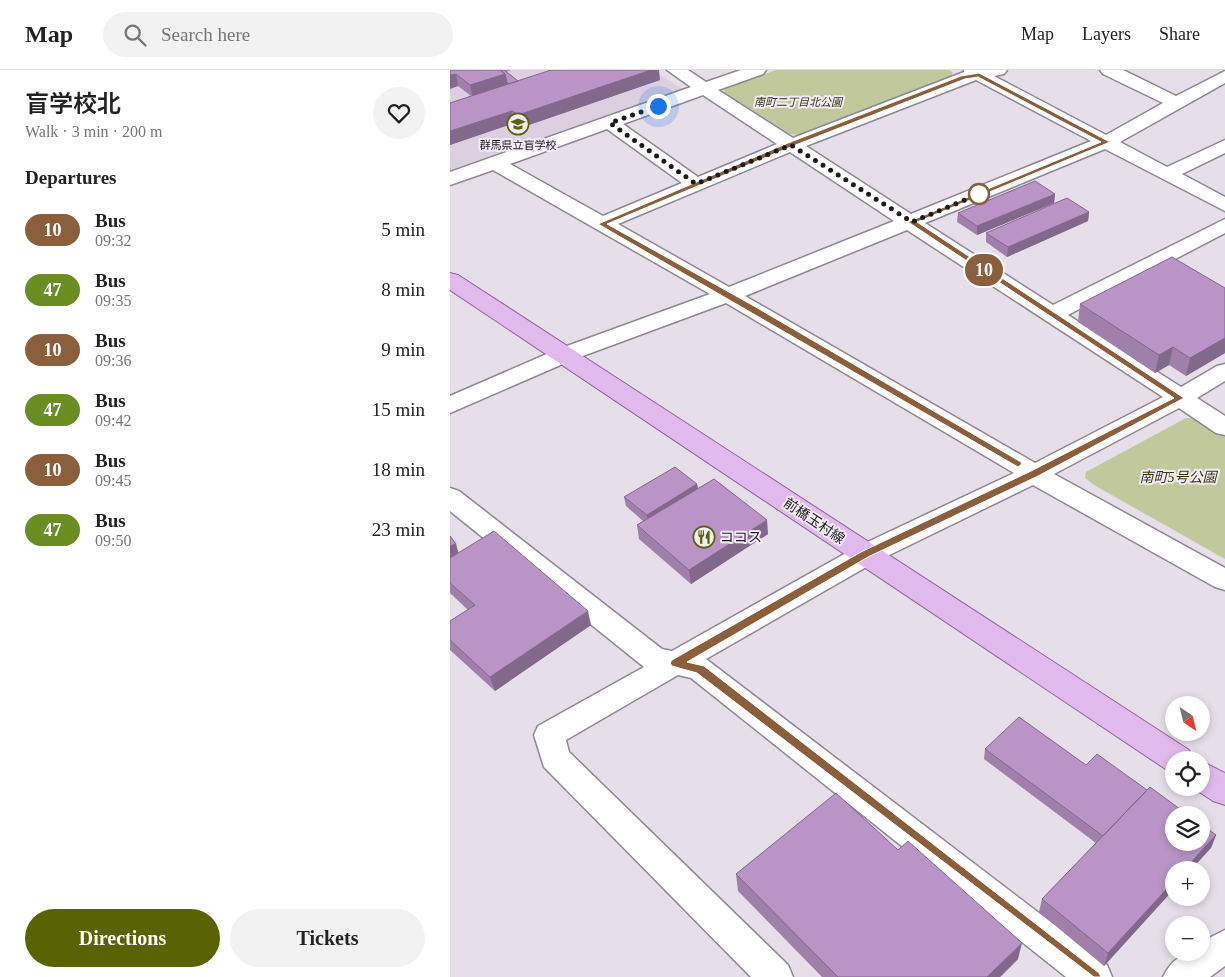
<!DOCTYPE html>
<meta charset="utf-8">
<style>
:root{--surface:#fff;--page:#f2f2f2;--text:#222;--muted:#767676;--line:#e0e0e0;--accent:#596301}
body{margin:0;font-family:"Times New Roman","Noto Sans JP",serif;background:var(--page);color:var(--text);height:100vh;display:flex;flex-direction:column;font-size:19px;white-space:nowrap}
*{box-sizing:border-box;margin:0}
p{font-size:16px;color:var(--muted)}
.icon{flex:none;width:28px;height:28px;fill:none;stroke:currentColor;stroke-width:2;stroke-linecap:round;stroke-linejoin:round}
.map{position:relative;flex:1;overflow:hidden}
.sheet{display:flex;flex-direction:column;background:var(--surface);width:450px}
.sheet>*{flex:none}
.badge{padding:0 10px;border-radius:16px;font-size:18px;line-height:32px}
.needle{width:32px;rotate:145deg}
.fabs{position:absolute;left:715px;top:626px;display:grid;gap:10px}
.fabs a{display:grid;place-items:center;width:45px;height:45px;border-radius:50%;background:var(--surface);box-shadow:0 2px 8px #0003;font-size:25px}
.you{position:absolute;width:25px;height:25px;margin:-12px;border:4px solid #fff;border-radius:50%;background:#1a73e8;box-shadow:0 0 0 8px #1a73e833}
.map>.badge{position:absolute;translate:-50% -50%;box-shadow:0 0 0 2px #fff}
h2{padding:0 25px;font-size:19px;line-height:45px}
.round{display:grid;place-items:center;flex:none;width:52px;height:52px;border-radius:26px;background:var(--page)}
.headline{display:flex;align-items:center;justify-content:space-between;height:85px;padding:0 25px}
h1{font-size:24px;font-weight:600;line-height:38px}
.primary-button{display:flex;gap:10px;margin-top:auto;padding:10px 25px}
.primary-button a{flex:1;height:58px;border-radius:30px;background:var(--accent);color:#fff;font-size:20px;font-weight:600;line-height:58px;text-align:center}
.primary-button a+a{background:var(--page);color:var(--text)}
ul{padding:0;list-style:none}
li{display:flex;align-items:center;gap:15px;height:60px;padding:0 25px}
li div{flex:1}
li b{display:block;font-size:19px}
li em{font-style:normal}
li .badge{min-width:55px;font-weight:700;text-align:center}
header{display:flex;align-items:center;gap:30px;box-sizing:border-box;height:70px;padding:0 25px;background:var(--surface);border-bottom:1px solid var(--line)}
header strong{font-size:24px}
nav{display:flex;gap:28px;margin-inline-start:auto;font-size:18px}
.search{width:350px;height:45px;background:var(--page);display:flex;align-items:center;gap:12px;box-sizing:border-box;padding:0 18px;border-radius:28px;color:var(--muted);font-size:19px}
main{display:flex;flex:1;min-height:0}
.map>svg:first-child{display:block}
.built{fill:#dccfe0}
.green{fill:#c0c89c}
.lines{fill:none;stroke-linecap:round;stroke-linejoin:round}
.minor-casing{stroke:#8f8791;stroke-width:3}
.major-casing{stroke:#8e639c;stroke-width:2}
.minor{fill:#fff;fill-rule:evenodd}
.major{fill:#e0b9ed;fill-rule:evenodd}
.wall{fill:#a07fab}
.shaded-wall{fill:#82688b}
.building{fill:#ba94c7;stroke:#82688b}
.line{fill:#8b5e3c;stroke:#fff}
.walk{stroke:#1c1a1d;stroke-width:5;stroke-dasharray:0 9}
.stop-dot{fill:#fff;stroke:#8b5e3c;stroke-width:2.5}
.labels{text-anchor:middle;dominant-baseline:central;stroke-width:4;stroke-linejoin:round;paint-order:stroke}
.far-park-label{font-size:11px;font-style:italic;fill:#343908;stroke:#f3ebf6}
.far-poi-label{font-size:11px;fill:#1c1a1d;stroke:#f3ebf6}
.park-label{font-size:14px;font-style:italic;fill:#343908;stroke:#f3ebf6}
.street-label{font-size:14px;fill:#1c1a1d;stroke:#f3ebf6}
.poi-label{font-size:14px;fill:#1c1a1d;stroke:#f3ebf6;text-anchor:start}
</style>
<header>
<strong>Map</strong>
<div class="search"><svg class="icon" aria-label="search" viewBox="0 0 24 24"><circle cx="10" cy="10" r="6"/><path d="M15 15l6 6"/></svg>Search here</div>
<nav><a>Map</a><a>Layers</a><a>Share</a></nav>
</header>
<main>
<section class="sheet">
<div class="headline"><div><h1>盲学校北</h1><p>Walk · 3 min · 200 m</p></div><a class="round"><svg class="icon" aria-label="heart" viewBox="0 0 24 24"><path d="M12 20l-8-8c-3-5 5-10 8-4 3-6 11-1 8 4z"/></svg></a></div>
<h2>Departures</h2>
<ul>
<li><span class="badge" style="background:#8b5e3c;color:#fff">10</span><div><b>Bus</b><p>09:32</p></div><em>5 min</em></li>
<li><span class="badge" style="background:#6b8e23;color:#fff">47</span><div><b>Bus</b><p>09:35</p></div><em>8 min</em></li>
<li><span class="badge" style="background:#8b5e3c;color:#fff">10</span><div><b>Bus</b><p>09:36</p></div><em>9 min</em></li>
<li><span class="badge" style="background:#6b8e23;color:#fff">47</span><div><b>Bus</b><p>09:42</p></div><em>15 min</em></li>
<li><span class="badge" style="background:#8b5e3c;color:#fff">10</span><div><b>Bus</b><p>09:45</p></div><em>18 min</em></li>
<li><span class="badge" style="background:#6b8e23;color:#fff">47</span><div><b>Bus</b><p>09:50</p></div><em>23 min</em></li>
</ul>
<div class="primary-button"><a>Directions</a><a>Tickets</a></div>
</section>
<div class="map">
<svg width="775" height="907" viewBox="0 0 775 907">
<rect width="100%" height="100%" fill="#e6dee9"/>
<path class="built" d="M0,0H202L234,20L0,102Z"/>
<path class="green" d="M326,0H499L503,2L500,7L351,65L339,64L274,23L275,18Z
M736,348H744L775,366V489L644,415L635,408L636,402Z"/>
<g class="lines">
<g class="minor-casing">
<path id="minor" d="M217,0H238L256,12L291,0H316L313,4L268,20L343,68L514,2V0H557L554,4L544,6L656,65L713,33L653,4L650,0H673L726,26L775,1V13L670,72L717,97L775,70V83L732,104L775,127V141L655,79L475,153L603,235L775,149V163L618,245L731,317L767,296L775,294V311L747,328L775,346V365L766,363L729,338L604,404L775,498V520L765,517L583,415L425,492L256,589L657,895L662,907H616L241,608L228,605L116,670L119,682L338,895L343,907H301L94,697L84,665L88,656L194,597L0,441V418L9,421L212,579L222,581L405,478L564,403L276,233L122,290L0,343V326L106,280L260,224L43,100L0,115V102L241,17ZM526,10L641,71L461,144L356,76ZM253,25L327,74L248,107L173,54ZM157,59L232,113L153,146L60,94ZM340,82L444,151L279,217L168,154ZM457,160L713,327L585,393L295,226Z
M775,860V896L760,907H713C721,890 733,882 751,882V872Z"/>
</g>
<g class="major-casing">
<path id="major" d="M0,203L8,205L739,680L744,690H724V702L717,700L0,220Z
M751,691L775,703V735L763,731L743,718H751Z"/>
</g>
<use href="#minor" class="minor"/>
<use href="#major" class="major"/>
</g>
<path class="wall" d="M0,0H61L56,2L68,11L210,10L70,58L64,53L0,75V33L21,26L8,16Z
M605,124L604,133L527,165L507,152L508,143Z
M639,142L638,151L557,187L536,172V163Z
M775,218V283L736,306L719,295L705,303L628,252L630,234Z
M247,414L248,418L318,464L241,514L189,469L187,455L193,451L176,436L174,427Z
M0,466L6,474L8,483L141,555L45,621L0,580V551L18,540L0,523Z
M535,679L636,695L697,720L766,765L761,778L724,800V819L654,896L589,842L592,829L646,773L534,689Z
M286,804L568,889L550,907H372L288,821Z"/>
<path class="shaded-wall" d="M201,0H209L210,10L70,58L68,45Z
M6,4L8,16L0,19V5Z
M55,4L58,17L23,28L20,15Z
M62,41L64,53L0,75V61Z
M605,124L604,133L527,165V156Z
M639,142L638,151L557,187L558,177Z
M775,268V283L736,306L740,288Z
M723,277L719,295L705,303L709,285Z
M247,414L248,424L198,455L197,445Z
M317,450L318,464L241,514L239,500Z
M6,474L11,492L0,497V476Z
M138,541L141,555L45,621L40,607Z
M766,765L761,778L741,800H734Z
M724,811V819L654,896L658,883Z
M572,873L568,889L550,907H537Z"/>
<path class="building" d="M0,0H50L55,4L20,15L6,4L0,5Z
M50,0H54L68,11L59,14L57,12L55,4Z
M101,0H201L68,45L62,41L0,61V33Z
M585,111L605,124L527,156L508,143Z
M617,128L639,142L558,177L536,163Z
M722,187L775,218V268L740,288L723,277L709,285L630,234Z
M225,397L247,414L197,445L174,427Z
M264,409L317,450L239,500L187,455Z
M44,461L138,541L40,607L0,570V551L25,535L0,513V488Z
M0,466L6,474L0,476Z
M569,647L636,695L647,684L697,720L653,766L535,679Z
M700,717L738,745H724V772H751V754L766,765L734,800H724V811L658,883L592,829Z
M386,723L448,780L458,771L572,873L537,907H388L286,804Z"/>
<path class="line" d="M529,3L660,72L467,152L734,328L588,406L418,487L237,592L254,596L649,903L651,907H644L247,603L222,596L220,593L222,590L411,482L581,401L724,328L458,152L651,72L528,7L515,9L343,76L157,154L304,236L571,392L572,394L568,397L148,154L338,73L511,6Z"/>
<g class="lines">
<path class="walk" d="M208,36L160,53L246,114L341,75L462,152L532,123L529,124"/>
</g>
<defs>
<g id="school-ring" transform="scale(1.125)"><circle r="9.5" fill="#f3ebf6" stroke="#596301" stroke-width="1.5"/><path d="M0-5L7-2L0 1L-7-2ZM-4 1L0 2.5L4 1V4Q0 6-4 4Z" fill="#596301"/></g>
<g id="restaurant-ring" transform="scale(1.125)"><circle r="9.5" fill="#f3ebf6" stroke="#596301" stroke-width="1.5"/><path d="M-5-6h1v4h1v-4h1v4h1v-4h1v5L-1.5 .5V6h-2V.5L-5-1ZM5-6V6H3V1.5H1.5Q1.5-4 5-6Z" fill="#596301"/></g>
</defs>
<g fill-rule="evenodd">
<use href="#school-ring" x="68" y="54"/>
<use href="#restaurant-ring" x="254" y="467"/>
</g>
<circle class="stop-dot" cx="529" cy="124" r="10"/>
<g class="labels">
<g class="far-park-label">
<text x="348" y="32">南町二丁目北公園</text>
</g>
<g class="far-poi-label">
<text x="68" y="75">群馬県立盲学校</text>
</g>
<g class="park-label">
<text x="728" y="407">南町5号公園</text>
</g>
<g class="street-label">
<text transform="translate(364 451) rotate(34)">前橋玉村線</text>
</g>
<g class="poi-label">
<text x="270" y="467">ココス</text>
</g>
</g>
</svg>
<div class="fabs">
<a><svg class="needle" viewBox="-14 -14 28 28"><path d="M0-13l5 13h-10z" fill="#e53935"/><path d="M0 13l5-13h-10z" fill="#767676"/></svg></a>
<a><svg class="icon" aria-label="locate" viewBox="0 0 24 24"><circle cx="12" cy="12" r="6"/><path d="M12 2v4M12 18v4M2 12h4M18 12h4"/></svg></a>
<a><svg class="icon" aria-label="layers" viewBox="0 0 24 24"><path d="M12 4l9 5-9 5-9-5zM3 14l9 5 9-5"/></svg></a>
<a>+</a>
<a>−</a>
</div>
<div class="you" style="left:208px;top:36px"></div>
<b class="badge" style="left:534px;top:200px;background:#8b5e3c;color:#fff">10</b>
</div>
</main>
